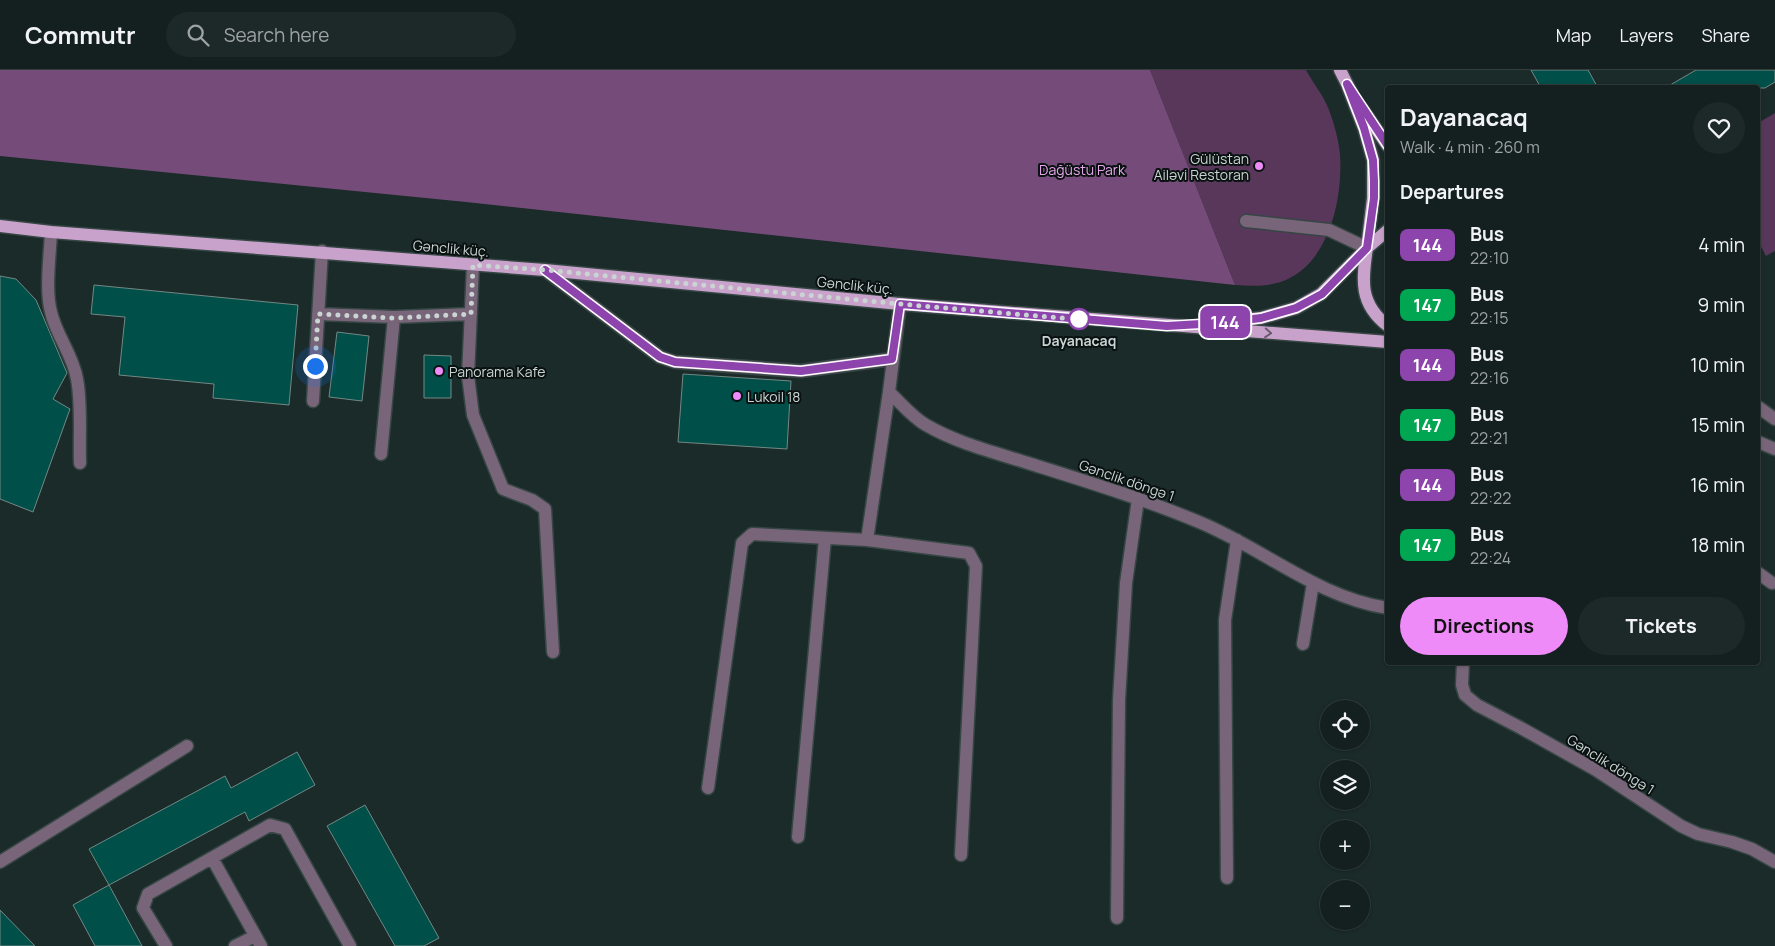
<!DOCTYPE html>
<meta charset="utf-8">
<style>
:root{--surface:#14201f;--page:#1d2828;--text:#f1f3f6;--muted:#9da3a4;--line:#333e3d;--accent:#ee8bf8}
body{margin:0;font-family:Manrope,sans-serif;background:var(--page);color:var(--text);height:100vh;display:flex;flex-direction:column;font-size:19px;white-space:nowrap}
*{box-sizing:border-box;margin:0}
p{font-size:16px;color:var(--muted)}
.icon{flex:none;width:28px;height:28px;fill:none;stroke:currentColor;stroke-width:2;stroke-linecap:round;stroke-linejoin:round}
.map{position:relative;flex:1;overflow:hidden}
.side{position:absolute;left:1385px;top:15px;width:375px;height:580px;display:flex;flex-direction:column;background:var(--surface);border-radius:5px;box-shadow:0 1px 4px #0004,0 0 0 1px var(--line)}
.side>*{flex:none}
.badge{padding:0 10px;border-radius:8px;font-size:18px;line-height:32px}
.fabs{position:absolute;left:1320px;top:630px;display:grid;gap:10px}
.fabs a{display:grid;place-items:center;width:50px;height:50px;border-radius:50%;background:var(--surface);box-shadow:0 1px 4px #0004,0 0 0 1px var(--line);font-size:25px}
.you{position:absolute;width:25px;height:25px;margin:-12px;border:4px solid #fff;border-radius:50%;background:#1a73e8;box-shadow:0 0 0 8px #1a73e833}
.map>.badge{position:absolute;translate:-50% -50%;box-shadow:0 0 0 2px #fff}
h2{padding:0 15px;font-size:19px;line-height:45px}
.round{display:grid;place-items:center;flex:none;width:52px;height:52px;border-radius:26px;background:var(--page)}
.overview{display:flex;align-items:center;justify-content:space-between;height:85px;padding:0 15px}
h1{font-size:24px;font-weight:700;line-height:38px}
.cta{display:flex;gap:10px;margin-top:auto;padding:10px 15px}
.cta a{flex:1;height:58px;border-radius:30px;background:var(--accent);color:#111;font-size:20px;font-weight:700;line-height:58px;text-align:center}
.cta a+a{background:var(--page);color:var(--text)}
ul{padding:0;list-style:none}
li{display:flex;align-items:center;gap:15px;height:60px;padding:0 15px}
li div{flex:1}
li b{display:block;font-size:19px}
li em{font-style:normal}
li .badge{min-width:55px;font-weight:700;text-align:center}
header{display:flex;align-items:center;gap:30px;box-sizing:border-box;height:70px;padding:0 25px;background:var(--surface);border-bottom:1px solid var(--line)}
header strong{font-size:24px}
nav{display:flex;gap:28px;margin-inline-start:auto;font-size:18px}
.search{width:350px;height:45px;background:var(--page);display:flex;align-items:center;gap:12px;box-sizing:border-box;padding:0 18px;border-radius:28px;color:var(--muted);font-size:19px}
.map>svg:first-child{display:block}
.green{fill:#58375b}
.forest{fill:#754c79}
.building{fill:#004f48;stroke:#748885}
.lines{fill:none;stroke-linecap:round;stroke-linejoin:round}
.minor-casing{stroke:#364644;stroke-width:15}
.major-casing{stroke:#364644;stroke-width:15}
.minor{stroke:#786579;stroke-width:12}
.major{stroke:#c9a2cc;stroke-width:12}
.oneway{stroke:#6a5a6e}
.line-casing{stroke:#fff;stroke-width:11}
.line{stroke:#8e44ad;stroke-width:8}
.walk{stroke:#cad4d2;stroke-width:5;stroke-dasharray:0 9}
.poi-dot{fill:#ee8bf8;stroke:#0a1211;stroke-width:2}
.stop-dot{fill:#fff;stroke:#8e44ad;stroke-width:2.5}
.labels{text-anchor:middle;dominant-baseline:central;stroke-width:4;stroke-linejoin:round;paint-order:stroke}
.poi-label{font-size:14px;fill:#cad4d2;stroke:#0a1211;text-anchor:start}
.park-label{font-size:14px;fill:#e5a6ea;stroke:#0a1211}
.street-label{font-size:14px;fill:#cad4d2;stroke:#0a1211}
.stop-label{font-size:14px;font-weight:bold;fill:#cad4d2;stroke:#0a1211}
</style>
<header>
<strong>Commutr</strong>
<div class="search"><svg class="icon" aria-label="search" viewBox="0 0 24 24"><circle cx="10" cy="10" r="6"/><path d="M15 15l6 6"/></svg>Search here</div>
<nav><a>Map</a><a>Layers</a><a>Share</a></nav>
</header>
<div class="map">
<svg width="1775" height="876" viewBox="0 0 1775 876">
<rect width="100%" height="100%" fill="#1a2b29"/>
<path class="green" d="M1150,0H1306C1313,13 1324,26 1329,40C1334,53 1339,71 1340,85C1343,127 1330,189 1288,209C1271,217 1254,216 1235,215Z
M1775,43V181L1766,186L1758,171V53Z"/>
<path class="forest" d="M0,0H1150L1235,215L466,132L0,86Z"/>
<path class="building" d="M1531,0H1588L1598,18H1541Z
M1696,0H1775V12L1765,18H1665Z
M0,206L16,209L36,230L67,303L53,329L70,339L33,442L0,429Z
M94,215L298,235L289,335L213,328L214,314L119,305L125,247L91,244Z
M337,262L369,266L362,331L329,327Z
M424,285L451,286V328H424Z
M683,304L791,311L787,379L678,372Z
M297,682L315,715L249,751L245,742L109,815L89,779L225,706L231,718Z
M365,735L439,868L424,876H395L327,756Z
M109,815L142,876H95L73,835Z
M0,840L35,876H0Z"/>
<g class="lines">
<g class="minor-casing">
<path id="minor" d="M1246,151L1329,160L1367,178
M51,162C50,185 45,220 51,242C56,265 73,285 77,309C82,336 79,366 80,393
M473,195L468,306L473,345L503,419L532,430L545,439L553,582
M545,200L660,287L675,292L801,301L892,289
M900,234L889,322C900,332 912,347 926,355C957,373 993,382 1028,393C1085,411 1144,429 1199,452C1263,478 1318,528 1388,538
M318,244L394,247L471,244
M313,331L322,181
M1758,337L1775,349
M1758,372L1775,379
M381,384L394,247
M867,470L889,322
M1758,503L1772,513
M1303,574L1313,513
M1463,592L1462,615L1465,625L1477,635L1521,658L1596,700L1681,756L1698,764L1732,772L1752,779L1775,792
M708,718L742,473L752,464L867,470L969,483L976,496L961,785
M798,767L825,468
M212,788L261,876
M0,792L187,676
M1227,808L1225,550L1237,470
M1117,848L1119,630L1126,513L1138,429
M166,876L143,838L148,824L270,755L285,759L350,876
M235,876L255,866"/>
</g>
<g class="major-casing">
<path id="major" d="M1340,0L1351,22
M1362,39L1388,76
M0,156L51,162L545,200L900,234L1388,272
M1388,160L1367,178C1362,210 1359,234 1388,256
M1215,253L1261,248L1296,238L1321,224L1367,178L1373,128V90L1364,58L1347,14"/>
</g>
<use href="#minor" class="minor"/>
<use href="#major" class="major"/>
</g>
<defs><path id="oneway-chevron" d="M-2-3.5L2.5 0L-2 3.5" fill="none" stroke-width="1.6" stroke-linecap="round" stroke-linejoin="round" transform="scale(1.25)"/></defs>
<use class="oneway" href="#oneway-chevron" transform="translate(1268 263) rotate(4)"/>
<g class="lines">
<g class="line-casing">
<path id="line" d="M545,200L660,287L675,292L801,301L892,289L900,234L1167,256L1218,253L1261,248L1296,238L1322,224L1367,178L1374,128V111L1373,90L1364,58L1347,14L1388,76"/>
</g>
<use href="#line" class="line"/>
<path class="walk" d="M315,296L318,244L394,248L471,244L473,195L545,200L900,234L1084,250L1079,249"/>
</g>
<g class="poi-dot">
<circle cx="1259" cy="96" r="5"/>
<circle cx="439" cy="301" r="5"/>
<circle cx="737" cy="326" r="5"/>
</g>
<circle class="stop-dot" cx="1079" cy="249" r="10"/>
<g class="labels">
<g class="poi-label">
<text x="1249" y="88" text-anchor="end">Gülüstan<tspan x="1249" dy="16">Ailəvi Restoran</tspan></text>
<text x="449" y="301">Panorama Kafe</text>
<text x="747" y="326">Lukoil 18</text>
</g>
<g class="park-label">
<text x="1082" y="99">Dağüstu Park</text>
</g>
<g class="street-label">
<text transform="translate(451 178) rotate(5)">Gənclik küç.</text>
<text transform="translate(855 215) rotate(6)">Gənclik küç.</text>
<text transform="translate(1127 410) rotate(19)">Gənclik döngə 1</text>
<text transform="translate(1611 694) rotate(32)">Gənclik döngə 1</text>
</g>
<g class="stop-label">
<text x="1079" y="270">Dayanacaq</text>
</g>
</g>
</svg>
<div class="fabs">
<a><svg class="icon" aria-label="locate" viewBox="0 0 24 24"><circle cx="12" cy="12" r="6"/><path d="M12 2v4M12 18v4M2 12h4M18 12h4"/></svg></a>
<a><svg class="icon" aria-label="layers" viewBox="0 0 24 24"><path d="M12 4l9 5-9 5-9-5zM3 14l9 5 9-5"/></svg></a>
<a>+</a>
<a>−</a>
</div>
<div class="you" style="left:315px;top:296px"></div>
<b class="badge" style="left:1225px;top:252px;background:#8e44ad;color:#fff">144</b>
<section class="side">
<div class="overview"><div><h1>Dayanacaq</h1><p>Walk · 4 min · 260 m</p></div><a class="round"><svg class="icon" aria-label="heart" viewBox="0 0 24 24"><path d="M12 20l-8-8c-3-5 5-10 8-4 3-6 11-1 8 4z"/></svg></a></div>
<h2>Departures</h2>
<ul>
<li><span class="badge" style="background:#8e44ad;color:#fff">144</span><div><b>Bus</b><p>22:10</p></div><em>4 min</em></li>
<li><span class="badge" style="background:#00a651;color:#fff">147</span><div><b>Bus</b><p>22:15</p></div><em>9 min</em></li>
<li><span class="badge" style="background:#8e44ad;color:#fff">144</span><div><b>Bus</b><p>22:16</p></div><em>10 min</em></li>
<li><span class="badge" style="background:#00a651;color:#fff">147</span><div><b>Bus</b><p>22:21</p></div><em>15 min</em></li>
<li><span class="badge" style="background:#8e44ad;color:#fff">144</span><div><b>Bus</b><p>22:22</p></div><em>16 min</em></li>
<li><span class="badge" style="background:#00a651;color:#fff">147</span><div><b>Bus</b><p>22:24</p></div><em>18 min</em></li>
</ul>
<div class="cta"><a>Directions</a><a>Tickets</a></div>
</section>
</div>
